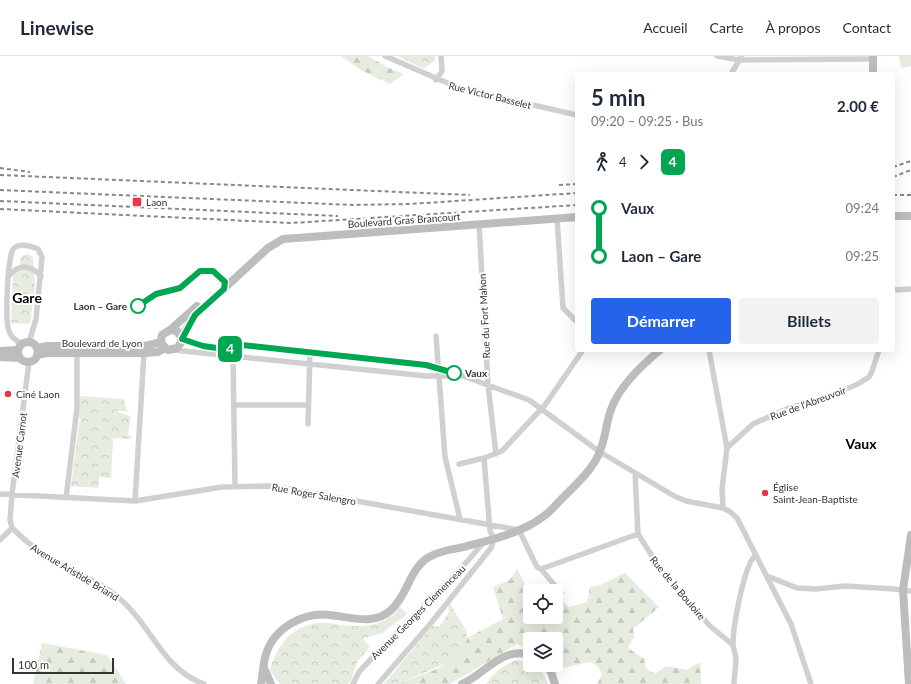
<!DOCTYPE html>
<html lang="fr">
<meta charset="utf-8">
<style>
:root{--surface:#fff;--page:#f2f2f3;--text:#1f2937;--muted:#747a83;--line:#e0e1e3;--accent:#2563eb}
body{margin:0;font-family:Lato,sans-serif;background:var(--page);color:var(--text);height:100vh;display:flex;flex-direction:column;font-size:15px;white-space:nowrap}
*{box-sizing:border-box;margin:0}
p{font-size:13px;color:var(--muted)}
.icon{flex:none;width:22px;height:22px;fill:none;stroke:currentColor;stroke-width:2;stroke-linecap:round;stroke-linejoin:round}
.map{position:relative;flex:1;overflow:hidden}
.sheet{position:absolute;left:575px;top:16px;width:320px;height:280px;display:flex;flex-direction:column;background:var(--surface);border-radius:4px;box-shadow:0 4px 16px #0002}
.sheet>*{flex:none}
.badge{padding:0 8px;border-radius:6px;font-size:14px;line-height:26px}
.controls{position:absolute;left:523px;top:528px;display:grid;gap:8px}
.controls a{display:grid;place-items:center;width:40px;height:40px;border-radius:4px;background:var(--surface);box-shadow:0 4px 16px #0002;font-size:20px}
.scale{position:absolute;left:12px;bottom:10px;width:102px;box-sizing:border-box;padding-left:4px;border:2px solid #333;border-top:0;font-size:11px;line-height:14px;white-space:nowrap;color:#333;-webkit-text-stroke:3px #fff;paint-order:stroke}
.map>.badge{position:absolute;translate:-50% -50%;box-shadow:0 0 0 2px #fff}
.legs{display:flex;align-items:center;gap:6px;height:44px;padding:0 16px;font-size:13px}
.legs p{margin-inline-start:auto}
.overview{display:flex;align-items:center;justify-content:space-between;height:68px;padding:0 16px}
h1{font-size:22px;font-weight:700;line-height:30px}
.button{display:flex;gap:8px;margin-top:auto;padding:8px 16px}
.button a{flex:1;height:46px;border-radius:4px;background:var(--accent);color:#fff;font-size:16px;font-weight:700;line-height:46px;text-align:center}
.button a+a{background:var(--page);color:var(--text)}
ul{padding:0 16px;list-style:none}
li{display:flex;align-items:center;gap:14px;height:48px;font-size:15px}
li i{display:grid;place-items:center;width:6px;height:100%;margin:0 5px;background:currentColor}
li i::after{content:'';width:10px;height:10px;margin:-5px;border:3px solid;border-radius:50%;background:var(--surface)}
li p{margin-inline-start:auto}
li:first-child i{background:linear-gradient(#0000 50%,currentColor 0)}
li:last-child i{background:linear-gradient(currentColor 50%,#0000 0)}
header{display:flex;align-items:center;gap:24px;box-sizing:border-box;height:56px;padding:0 20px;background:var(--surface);border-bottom:1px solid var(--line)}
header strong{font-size:19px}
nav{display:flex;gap:22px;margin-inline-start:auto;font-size:14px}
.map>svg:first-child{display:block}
.forest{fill:url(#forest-firs)}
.park{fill:url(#park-crowns)}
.garden{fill:#e6ecdf}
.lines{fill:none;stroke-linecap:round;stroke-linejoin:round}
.minor{stroke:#d0d0d0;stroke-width:5.5}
.secondary{stroke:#bdbdbd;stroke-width:8}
.rail{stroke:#888;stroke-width:2;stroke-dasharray:4 3;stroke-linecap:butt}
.line-1-casing{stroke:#fff;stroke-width:9}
.line-1{stroke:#00a651;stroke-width:6}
.poi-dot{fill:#e63946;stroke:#fff;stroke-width:1.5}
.stop-1-dot{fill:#fff;stroke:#00a651;stroke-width:2}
.labels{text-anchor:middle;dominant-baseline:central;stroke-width:4;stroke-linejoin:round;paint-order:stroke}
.street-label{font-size:10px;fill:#333;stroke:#fff}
.poi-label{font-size:10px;fill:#333;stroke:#fff;text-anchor:start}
.stop-label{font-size:10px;font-weight:bold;fill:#333;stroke:#fff;text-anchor:end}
.district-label{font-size:14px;font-weight:bold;fill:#000;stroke:#fff}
</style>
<header>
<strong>Linewise</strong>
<nav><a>Accueil</a><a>Carte</a><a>À propos</a><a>Contact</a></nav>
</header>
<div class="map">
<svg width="911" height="628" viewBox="0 0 911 628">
<defs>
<pattern id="forest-firs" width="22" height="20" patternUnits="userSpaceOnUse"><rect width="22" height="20" fill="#e6ecdf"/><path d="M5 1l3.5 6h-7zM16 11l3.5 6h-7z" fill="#c6cbc0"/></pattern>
<pattern id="park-crowns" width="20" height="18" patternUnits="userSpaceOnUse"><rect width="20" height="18" fill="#e6ecdf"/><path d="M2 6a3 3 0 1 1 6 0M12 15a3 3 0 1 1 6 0" fill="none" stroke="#c6cbc0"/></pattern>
</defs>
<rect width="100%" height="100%" fill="#fff"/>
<path class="forest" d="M341,0H368L387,11L404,18L390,28L361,14Z
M517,513L530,537V561H556V543L560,542L569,551L587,546L590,531L601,529L625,517L659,551L633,573L634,581L628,592L644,603L646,612L655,618L666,610L687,614L700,606L701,628H597L602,619L598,610L590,606L558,613L551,609H556V583H530V594L517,588L450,628H398C420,619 463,608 467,582L503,563L493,531L510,524Z
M42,587L107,599L126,628H33Z"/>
<path class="park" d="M398,0H435V4L424,13Z
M27,198L33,201L35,232L30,268L11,267L13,221L16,216L20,214V204L22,200Z
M80,340L124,343L127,355H113L131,360L128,379L131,380V383L113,382L111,422L99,421L98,432L71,430L79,368L81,364L79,361Z
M450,548L467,576L466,589L454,604L398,628H384L432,570L439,571L449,556L448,551Z
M400,551L407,558L382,577L363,583L370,591L357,606L352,623L348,628H280L270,615C276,589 293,569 320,567C327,566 335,568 341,569C363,572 387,570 400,551Z
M516,604C532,607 542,612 548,628H486C495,616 502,610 516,604Z"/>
<path class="garden" d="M899,0H911V10L901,12Z"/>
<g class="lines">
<path class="minor" d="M385,0L459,32L577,59
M717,0L739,4L873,3
M731,18L741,1
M436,24L442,15L441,0
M557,162L563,252L577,266
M479,168L488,329L496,398
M9,220C19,207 30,209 41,220
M893,234L911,233
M436,280L445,401L460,463
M182,283L203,290L231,293L242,289L426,309L463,320L529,344L600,396L676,441L686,445L723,452L729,455L737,462L791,568L811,628
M21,288C16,284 11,282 9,275C5,266 7,198 14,192C20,187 31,190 38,193L42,201L36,263L29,286
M174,294L426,320H459
M709,294L727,392L722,433L723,452
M233,299L235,430
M234,349H308
M308,368L310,296
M727,392L753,368L789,352L815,345L856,329L869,321L872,315L879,294
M459,408L484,402L502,395L545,349L583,294
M635,417L638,478L661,514L710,570L733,589
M0,438L135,445L222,431L272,430L519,474L537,511L541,513L561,537
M66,442L77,352V297
M135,445L144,297
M12,472C28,488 45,501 65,511C84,521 104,528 120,543C152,570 162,613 204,628
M12,472L10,464L12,438L29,306
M0,484L12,472
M541,513L638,478
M767,520L797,532L816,533L845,530L894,533L911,535
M353,628L359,616L373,601L464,509L484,486
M378,628L431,567L491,492L494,483L490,475L484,402
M734,628C734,620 736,611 736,603C736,598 733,593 733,588C733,572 744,507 756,499"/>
<path class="secondary" d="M873,18V0
M893,160H911
M170,274L197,250
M181,281L177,275L170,274L162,279C160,286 162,290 168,294L177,292L181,287V281L195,259L268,192L283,183L577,161
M18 296a10 10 0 1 1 20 0a10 10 0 1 1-20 0Z
M37,292L47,290H145L161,286
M0,295L18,294
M37,299L47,297H144L158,296L165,292
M0,301L20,302
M546,609L551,616L555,628
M264,612L271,628
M261,628C263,618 263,607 266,598C274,572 303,556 330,559C350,561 374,570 391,554C408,539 409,513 429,501C439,495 453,493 464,491C494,483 532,475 554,451C569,434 592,417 600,395C606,381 606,365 612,351C620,330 642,309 660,294
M462,628C485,618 502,590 530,599
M909,628L903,534L911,479"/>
<path class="rail" d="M893,111L911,105
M0,112L30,116
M0,119L470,139
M893,121L911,114
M559,129L577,128
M0,134L353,149L410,148L577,137
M893,139H911
M0,145L338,160
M0,153L291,167L577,149"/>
</g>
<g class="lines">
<g class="line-1-casing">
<path id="line-1" d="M138,250L156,238L180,232L200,215H213L225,226L224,233L195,259L182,283L203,290L217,292L231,293L242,289L426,309L454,317"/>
</g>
<use href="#line-1" class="line-1"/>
</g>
<g class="poi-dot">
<rect x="132" y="141" width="10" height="10" rx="2"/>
<circle cx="8" cy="338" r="4"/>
<circle cx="765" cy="437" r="4"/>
</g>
<g class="stop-1-dot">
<circle cx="138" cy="250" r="7"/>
<circle cx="454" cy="317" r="7"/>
</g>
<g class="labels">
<g class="street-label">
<text transform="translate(490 39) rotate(14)">Rue Victor Basselet</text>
<text transform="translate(404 164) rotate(-4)">Boulevard Gras Brancourt</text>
<text transform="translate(484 260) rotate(-93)">Rue du Fort Mahon</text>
<text x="102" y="287">Boulevard de Lyon</text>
<text transform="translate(808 347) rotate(-20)">Rue de l'Abreuvoir</text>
<text transform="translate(19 389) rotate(-83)">Avenue Carnot</text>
<text transform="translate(314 438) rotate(10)">Rue Roger Salengro</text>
<text transform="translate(75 516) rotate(31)">Avenue Aristide Briand</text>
<text transform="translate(678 532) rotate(50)">Rue de la Bouloire</text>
<text transform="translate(418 556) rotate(-45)">Avenue Georges Clemenceau</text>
</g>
<g class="poi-label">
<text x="146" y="146">Laon</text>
<text x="16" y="338">Ciné Laon</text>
<text x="773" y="431">Église<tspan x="773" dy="12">Saint-Jean-Baptiste</tspan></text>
</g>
<g class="stop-label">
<text x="127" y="250">Laon – Gare</text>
<text x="465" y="317" text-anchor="start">Vaux</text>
</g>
<g class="district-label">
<text x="27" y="241">Gare</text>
<text x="861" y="387">Vaux</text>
</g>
</g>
</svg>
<div class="controls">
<a><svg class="icon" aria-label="locate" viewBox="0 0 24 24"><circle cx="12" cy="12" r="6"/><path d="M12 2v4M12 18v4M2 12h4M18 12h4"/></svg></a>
<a><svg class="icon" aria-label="layers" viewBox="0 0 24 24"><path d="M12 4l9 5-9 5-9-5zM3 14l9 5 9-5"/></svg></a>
</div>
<div class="scale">100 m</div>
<b class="badge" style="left:230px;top:293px;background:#00a651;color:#fff">4</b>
<section class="sheet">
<div class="overview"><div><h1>5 min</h1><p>09:20 – 09:25 · Bus</p></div><b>2.00 €</b></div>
<div class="legs"><svg class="icon" aria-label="walk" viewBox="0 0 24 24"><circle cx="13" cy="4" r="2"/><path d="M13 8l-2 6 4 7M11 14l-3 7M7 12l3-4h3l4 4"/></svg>4<svg class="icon" aria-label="forward" viewBox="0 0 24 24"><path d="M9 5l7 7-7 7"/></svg><b class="badge" style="background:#00a651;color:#fff">4</b></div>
<ul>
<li><i style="color:#00a651"></i><b>Vaux</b><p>09:24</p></li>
<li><i style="color:#00a651"></i><b>Laon – Gare</b><p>09:25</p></li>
</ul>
<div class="button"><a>Démarrer</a><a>Billets</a></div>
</section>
</div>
